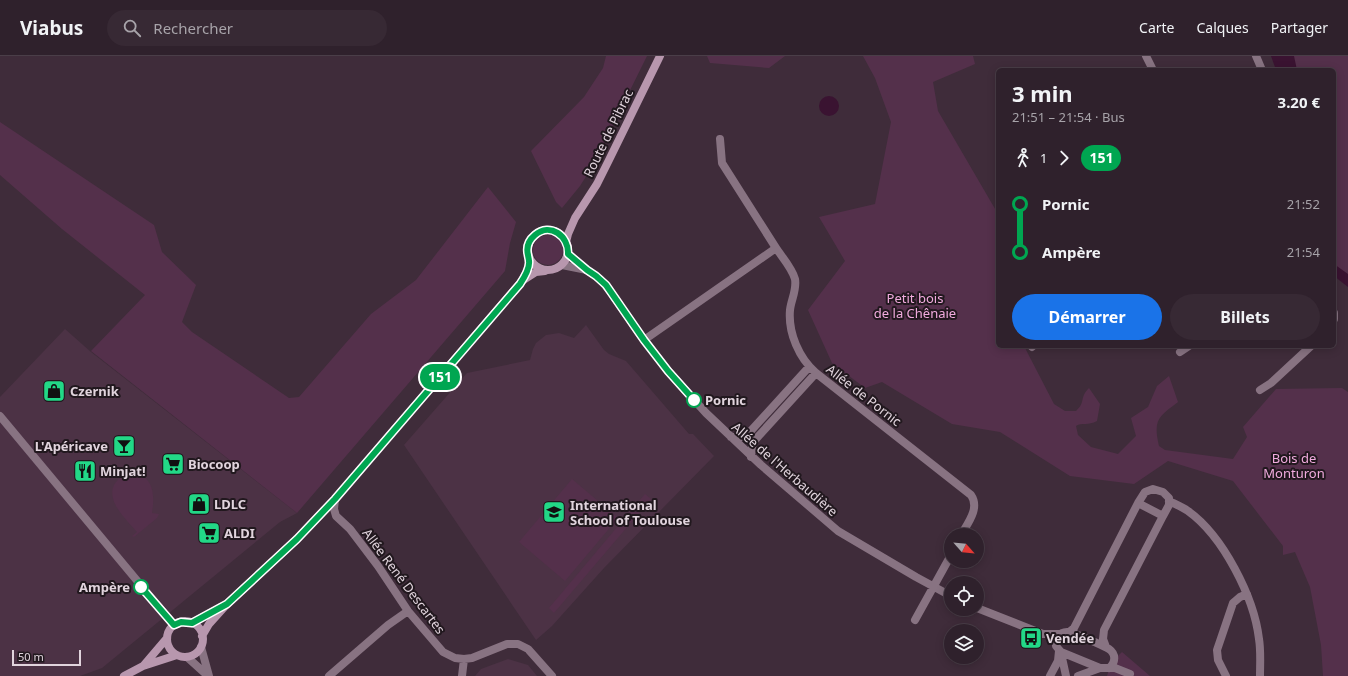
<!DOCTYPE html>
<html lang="fr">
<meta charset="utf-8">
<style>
:root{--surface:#2f212c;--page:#372934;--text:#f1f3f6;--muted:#a7a3a9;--line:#4a3e48;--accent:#1a73e8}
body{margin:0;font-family:"Noto Sans",sans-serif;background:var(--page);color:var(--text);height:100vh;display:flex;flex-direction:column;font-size:15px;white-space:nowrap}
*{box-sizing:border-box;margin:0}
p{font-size:13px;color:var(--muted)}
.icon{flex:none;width:22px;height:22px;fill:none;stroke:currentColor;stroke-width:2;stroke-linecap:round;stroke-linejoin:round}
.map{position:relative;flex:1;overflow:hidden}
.details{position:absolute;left:996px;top:12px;width:340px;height:280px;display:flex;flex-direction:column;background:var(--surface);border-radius:6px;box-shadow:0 2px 10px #0003,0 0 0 1px var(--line)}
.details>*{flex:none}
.badge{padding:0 8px;border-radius:13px;font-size:14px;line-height:26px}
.needle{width:26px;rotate:117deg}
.tools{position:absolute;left:944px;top:472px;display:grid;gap:8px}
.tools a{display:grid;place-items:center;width:40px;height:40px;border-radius:50%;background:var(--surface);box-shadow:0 2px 10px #0003,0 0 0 1px var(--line);font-size:20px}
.scale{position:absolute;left:12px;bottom:10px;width:69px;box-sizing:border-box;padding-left:4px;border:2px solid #e1d4dd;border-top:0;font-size:11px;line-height:14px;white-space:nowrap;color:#e1d4dd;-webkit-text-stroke:3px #21181e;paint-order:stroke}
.map>.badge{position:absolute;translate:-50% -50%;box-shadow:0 0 0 2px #fff}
.legs{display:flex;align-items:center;gap:6px;height:44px;padding:0 16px;font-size:13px}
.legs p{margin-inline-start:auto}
.headline{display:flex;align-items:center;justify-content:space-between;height:68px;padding:0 16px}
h1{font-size:22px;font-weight:700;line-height:30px}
.button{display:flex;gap:8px;margin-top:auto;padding:8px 16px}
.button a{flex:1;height:46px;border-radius:24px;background:var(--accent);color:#fff;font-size:16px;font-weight:700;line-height:46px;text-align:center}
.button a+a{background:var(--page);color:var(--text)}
ul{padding:0 16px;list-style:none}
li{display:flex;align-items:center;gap:14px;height:48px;font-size:15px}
li i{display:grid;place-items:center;width:6px;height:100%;margin:0 5px;background:currentColor}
li i::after{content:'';width:10px;height:10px;margin:-5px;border:3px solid;border-radius:50%;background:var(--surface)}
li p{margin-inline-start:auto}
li:first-child i{background:linear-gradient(#0000 50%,currentColor 0)}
li:last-child i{background:linear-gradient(currentColor 50%,#0000 0)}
header{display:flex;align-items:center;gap:24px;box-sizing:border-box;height:56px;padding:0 20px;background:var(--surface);border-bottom:1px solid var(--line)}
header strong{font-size:19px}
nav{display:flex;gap:22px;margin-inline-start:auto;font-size:14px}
.search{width:280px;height:36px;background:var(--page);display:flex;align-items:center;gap:10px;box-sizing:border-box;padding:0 14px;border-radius:22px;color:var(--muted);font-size:15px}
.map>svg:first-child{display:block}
.built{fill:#4c3245}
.green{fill:#54304b}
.water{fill:#3a1331}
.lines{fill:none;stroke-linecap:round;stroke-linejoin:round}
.minor{stroke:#887382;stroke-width:8}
.secondary{stroke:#b897ae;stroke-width:8}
.line-1-casing{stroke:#fff;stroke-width:9}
.line-1{stroke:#00a651;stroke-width:6}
.stop-1-dot{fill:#fff;stroke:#00a651;stroke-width:2}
.labels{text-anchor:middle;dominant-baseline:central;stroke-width:4;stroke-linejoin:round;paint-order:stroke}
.street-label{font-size:13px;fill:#e1d4dd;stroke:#21181e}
.park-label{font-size:13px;fill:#f1abde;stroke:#21181e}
.poi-label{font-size:13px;font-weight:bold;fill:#e1d4dd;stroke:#21181e;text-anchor:start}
.stop-label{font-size:13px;font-weight:bold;fill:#e1d4dd;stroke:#21181e;text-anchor:start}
</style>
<header>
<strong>Viabus</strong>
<div class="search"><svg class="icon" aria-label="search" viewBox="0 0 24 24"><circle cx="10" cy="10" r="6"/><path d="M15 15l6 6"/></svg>Rechercher</div>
<nav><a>Carte</a><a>Calques</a><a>Partager</a></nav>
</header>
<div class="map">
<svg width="1348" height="620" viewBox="0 0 1348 620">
<rect width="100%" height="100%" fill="#3f2c3a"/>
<path class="built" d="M586,269L604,294L609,298L626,305L689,378H693L714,400L604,512L552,570L536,584L404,389L467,317L530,304L533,293L536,287L546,279L559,277L574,282Z
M65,273L91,296L297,457L280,466L102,612L80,620H0V341Z
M508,603L528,609L537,620H475L481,613Z"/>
<path class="green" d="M606,0H647L592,111L580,130L562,152L556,146L531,95L584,41L603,12Z
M707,0H785L769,12L710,7Z
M863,0H973L975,8L933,26L938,55L998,158V290H1024L1054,348L1065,355H1076C1086,346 1079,342 1089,332L1100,348L1097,365C1088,370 1082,366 1076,370L1078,379L1091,391L1118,398L1136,380L1131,362L1148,351L1157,330L1169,320L1178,346C1158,361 1153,364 1159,390L1165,394L1233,403L1247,381L1243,371L1276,333L1342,332L1348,336V620H1323L1321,589L1310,531L1295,496L1283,499V490L1233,425L1168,405L1134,428L1070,420L1000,376L952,368L882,326L865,332L832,307L808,254L845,205L819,161L875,148L891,66L875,22Z
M1284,0H1348V225L1334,214V14H1288Z
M0,66L154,169L162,196L196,229L182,266L192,276L289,342L299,341L371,258L416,224L488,131L516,166L510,187L505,215L297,457L91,295L145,239L62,173L0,119Z
M533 194a15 15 0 1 1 30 0a15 15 0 1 1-30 0Z
M132,417C154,420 155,438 152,457L159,458L157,462L134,481L132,480L137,476C127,464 106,446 114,429C118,422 124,419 132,417Z
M572,423L618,462L565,525L519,486Z
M645,438L651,443L554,557L549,552Z
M1122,596L1150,620H1107C1110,610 1114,603 1122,596Z"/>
<path class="water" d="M1271,0H1294L1297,14H1276Z
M819 50a10 10 0 1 1 20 0a10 10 0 1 1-20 0Z
M1334,208L1348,218V231L1334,220Z"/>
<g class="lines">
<path class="minor" d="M1146,0L1153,14
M1256,0L1262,14
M720,83L722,107L776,192
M568,198L583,211
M562,209L587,214L600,223L613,239L638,276L668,315L706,357L761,409L838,475L916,521L951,540
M1334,257V263
M644,284L776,192C782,201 792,212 795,223C797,234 791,244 790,254C788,277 799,302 816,317L971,439C980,452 968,467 961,479
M1032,291L1033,290
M1180,296L1189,290
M1260,334L1271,327L1311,290
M0,360L174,569
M731,381H743L748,378L809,311
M751,401L752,391L755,384L816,317
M1153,433L1163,436L1169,442V449L1163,460L1138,447L1145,436Z
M335,443L334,453L336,460L350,473L378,510L408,555L443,596L455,602L464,603L472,602L507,588H518L528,593L552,620
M1169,445C1175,448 1182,451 1188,455C1223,480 1254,541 1259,583C1261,595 1260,608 1260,620
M977,552L1043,578H1061
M915,564L951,499
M1069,576L1074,572L1138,447
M201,591L209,620
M1106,591L1103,583L1104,574L1163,460
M1061,597L1066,620
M187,601L208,620
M1109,612C1116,606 1116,598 1109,593C1102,589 1073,576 1067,576C1059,576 1056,583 1056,590L1061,596L1100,612H1115L1130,618
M329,620L388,569L408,555
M462,620L464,603
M1050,620L1058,605L1059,595
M1078,620L1100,612
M1226,620L1218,604L1217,594L1233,547L1240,541L1247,538"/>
<path class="secondary" d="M528 194a20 20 0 1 1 40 0a20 20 0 1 1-40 0Z
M566,186L568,178L575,162L597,128L609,104L660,0
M522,225L536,216L545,215
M167 583a18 18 0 1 1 36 0a18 18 0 1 1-36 0Z
M192,567L221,551
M202,580L209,568L227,548L297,483L335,443L522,225L528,213L530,204
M144,609L167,582
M124,620L143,610L177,599"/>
</g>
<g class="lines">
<g class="line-1-casing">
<path id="line-1" d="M141,531L174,569L181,566L192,567L227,548L297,483L335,443L520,228C524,222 530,212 529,205C529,203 528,200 528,199C526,191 529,184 535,179C550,166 569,180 568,198L587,214L596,220L606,229L644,284L668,315L694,344"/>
</g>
<use href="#line-1" class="line-1"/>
</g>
<defs>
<g id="shop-square" transform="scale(1.15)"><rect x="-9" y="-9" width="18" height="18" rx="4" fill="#22d887" stroke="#21181e"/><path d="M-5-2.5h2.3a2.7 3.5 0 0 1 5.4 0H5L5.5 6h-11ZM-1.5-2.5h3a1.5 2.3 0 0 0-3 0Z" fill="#111"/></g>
<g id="bar-square" transform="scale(1.15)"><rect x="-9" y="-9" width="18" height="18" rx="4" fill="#22d887" stroke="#21181e"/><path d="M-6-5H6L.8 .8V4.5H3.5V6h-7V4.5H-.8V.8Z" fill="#111"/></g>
<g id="supermarket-square" transform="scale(1.15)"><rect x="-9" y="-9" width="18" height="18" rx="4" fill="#22d887" stroke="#21181e"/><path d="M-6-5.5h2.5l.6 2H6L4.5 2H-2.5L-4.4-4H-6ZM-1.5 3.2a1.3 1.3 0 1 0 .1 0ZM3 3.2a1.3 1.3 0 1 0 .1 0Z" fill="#111"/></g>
<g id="restaurant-square" transform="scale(1.15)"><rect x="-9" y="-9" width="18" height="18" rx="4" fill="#22d887" stroke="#21181e"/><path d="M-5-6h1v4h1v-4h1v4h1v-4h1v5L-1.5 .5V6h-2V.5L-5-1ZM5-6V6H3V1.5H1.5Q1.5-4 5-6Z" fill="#111"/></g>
<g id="school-square" transform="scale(1.15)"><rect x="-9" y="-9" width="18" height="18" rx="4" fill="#22d887" stroke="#21181e"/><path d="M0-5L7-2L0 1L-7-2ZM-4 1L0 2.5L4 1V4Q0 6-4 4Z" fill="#111"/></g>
<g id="bus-square" transform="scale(1.15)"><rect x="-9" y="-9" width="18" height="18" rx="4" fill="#22d887" stroke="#21181e"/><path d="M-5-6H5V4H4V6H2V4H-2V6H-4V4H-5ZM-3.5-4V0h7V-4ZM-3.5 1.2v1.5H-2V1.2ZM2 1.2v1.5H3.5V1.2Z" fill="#111"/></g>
</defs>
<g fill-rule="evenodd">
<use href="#shop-square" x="54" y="335"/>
<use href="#bar-square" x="124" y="390"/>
<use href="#supermarket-square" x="173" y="408"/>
<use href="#restaurant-square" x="85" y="415"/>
<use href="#shop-square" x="199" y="448"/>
<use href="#school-square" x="554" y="456"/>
<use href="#supermarket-square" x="209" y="477"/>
<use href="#bus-square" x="1031" y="582"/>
</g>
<g class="stop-1-dot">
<circle cx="694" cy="344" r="7"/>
<circle cx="141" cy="531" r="7"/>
</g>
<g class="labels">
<g class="street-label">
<text transform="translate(608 77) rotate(-64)">Route de Pibrac</text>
<text transform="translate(864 339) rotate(38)">Allée de Pornic</text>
<text transform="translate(785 413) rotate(41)">Allée de l'Herbaudière</text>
<text transform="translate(404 525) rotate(53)">Allée René Descartes</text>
</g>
<g class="park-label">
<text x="915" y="242">Petit bois<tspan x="915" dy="15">de la Chênaie</tspan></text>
<text x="1294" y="402">Bois de<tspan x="1294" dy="15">Monturon</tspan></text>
</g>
<g class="poi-label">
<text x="70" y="335">Czernik</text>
<text x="108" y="390" text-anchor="end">L'Apéricave</text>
<text x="188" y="408">Biocoop</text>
<text x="100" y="415">Minjat!</text>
<text x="214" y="448">LDLC</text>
<text x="570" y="449">International<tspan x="570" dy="15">School of Toulouse</tspan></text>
<text x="224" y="477">ALDI</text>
<text x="1046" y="582">Vendée</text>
</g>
<g class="stop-label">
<text x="705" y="344">Pornic</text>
<text x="130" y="531" text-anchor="end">Ampère</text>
</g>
</g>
</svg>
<div class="tools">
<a><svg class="needle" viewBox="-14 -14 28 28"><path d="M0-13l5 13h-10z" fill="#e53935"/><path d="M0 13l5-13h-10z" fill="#a7a3a9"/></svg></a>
<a><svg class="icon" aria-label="locate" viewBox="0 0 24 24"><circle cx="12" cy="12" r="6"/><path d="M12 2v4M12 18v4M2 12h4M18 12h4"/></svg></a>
<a><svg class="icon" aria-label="layers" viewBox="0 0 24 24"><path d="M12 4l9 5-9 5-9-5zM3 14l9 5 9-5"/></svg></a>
</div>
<div class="scale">50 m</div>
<b class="badge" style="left:440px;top:321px;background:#00a651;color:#fff">151</b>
<section class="details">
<div class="headline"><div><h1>3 min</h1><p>21:51 – 21:54 · Bus</p></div><b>3.20 €</b></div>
<div class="legs"><svg class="icon" aria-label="walk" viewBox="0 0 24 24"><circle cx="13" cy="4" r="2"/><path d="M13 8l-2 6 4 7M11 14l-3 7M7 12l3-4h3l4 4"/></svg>1<svg class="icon" aria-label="forward" viewBox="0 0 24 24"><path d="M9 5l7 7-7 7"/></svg><b class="badge" style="background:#00a651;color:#fff">151</b></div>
<ul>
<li><i style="color:#00a651"></i><b>Pornic</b><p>21:52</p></li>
<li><i style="color:#00a651"></i><b>Ampère</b><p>21:54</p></li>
</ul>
<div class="button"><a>Démarrer</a><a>Billets</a></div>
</section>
</div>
